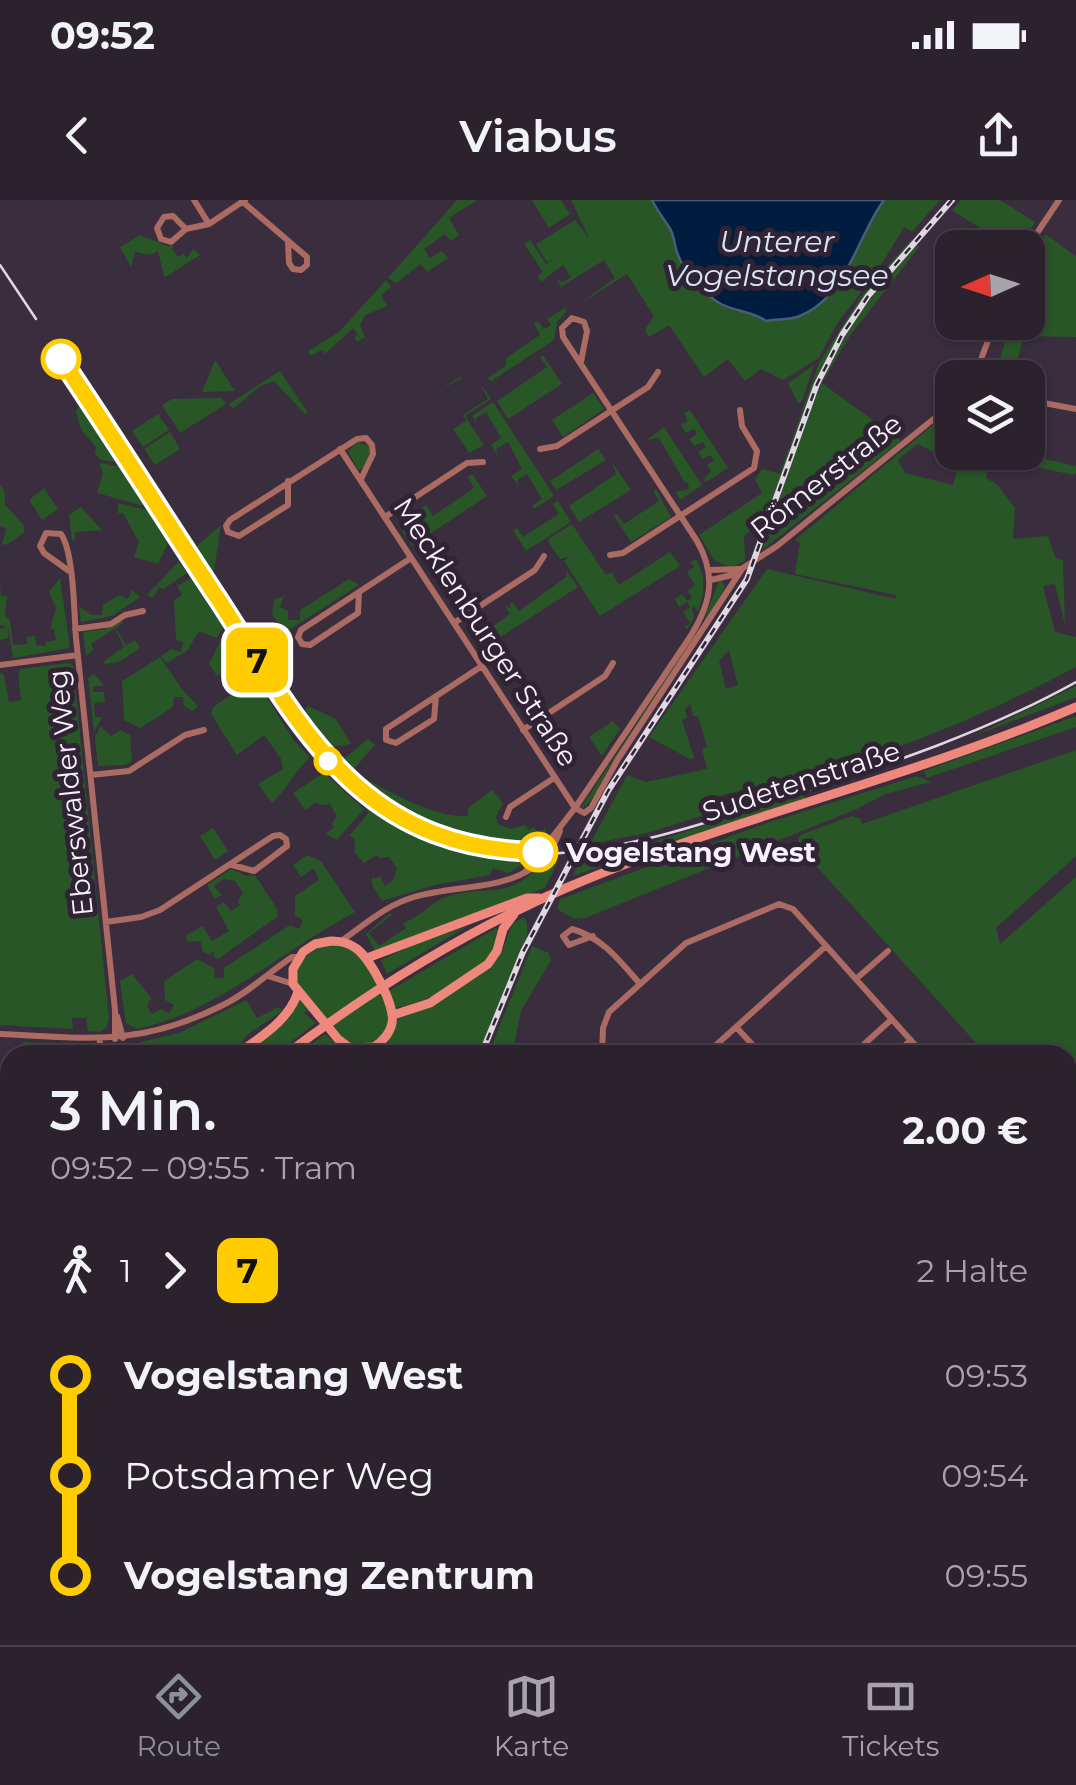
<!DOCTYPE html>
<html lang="de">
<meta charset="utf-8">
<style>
:root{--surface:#2c222e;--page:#342a36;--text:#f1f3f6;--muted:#a6a4aa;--line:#483f4a;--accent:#8c9099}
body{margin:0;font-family:Montserrat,sans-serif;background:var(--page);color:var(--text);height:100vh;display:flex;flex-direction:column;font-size:38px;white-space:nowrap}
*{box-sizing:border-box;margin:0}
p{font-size:32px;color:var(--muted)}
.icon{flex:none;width:55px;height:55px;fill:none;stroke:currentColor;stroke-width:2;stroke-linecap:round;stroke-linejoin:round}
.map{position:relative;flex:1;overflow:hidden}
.sheet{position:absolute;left:0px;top:845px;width:1078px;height:600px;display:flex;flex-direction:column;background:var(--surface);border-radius:30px 30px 0 0;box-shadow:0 2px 8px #0004,0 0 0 2px var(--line)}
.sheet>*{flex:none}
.badge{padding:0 20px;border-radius:15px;font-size:35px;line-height:65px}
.needle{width:65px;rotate:267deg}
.buttons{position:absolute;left:935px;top:30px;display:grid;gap:20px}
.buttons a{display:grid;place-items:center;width:110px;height:110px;border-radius:20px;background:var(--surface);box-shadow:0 2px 8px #0004,0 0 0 2px var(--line);font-size:50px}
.map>.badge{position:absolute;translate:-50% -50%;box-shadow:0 0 0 5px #fff}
.legs{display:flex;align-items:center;gap:15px;height:110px;padding:0 50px;font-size:32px}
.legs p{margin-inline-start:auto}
.overview{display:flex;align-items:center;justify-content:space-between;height:170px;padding:0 50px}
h1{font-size:55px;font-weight:600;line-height:75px}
ul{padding:0 50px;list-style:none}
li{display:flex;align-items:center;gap:35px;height:100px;font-size:38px}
li i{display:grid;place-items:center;width:15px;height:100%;margin:0 12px;background:currentColor}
li i::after{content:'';width:25px;height:25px;margin:-12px;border:8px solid;border-radius:50%;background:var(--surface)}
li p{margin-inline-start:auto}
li:first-child i{background:linear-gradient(#0000 50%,currentColor 0)}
li:last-child i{background:linear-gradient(currentColor 50%,#0000 0)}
.status{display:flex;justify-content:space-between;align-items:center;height:70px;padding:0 50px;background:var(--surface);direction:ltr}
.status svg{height:28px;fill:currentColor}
header{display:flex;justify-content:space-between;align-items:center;height:130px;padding:0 50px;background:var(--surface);font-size:45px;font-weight:600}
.dock{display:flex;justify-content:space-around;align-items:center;height:140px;border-top:2px solid var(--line);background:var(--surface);font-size:28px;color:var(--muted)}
.dock a{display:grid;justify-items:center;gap:5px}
.dock .current{color:var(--accent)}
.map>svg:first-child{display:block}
.green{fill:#285627;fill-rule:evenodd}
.water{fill:#001c3f;stroke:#4b5c78;stroke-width:2.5}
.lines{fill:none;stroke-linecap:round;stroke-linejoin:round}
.street{stroke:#ab6b63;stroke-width:6}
.secondary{stroke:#ee887d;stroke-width:9}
.highway{stroke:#e7e7e7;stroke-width:11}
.tram{stroke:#e0d7e3;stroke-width:2.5}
.rail-casing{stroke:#e0d7e3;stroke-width:6}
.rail{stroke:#302434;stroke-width:2.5;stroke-dasharray:8;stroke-linecap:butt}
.line-1-casing{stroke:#fff;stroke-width:22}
.line-1{stroke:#fc0;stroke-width:15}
.stop-1-dot{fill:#fff;stroke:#fc0;stroke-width:5}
.labels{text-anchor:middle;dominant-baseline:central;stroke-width:10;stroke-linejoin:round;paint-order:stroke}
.street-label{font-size:28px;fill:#f9f1fc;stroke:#302434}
.stop-label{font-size:28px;font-weight:bold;fill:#f9f1fc;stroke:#302434;text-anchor:start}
.water-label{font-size:30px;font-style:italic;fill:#d6e5f9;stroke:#302434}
</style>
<div class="status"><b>09:52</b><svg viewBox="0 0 49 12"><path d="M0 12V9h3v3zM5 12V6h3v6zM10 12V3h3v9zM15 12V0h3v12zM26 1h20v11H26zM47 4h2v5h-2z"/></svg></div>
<header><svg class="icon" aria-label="back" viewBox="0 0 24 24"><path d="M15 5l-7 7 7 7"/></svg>Viabus<svg class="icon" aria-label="share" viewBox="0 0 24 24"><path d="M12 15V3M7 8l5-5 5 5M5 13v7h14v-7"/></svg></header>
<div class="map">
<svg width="1076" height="1445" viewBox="0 0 1076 1445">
<rect width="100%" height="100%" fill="#3a2e3e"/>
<path class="green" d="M457,0H477L449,18L459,35L451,41L445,34L424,49L430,58L442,51L448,58L427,72L421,64L396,83L388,78Z
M532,0H561L570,14L549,28Z
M571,0H940L912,32L904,27L878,70L836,125L819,158L783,180L761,169L745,181L728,159L704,177L669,125L649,137L645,130L654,116L627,74L578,105L615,78L604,60L561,87L557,80L563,82L571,77L563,65L541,82L538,76L543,72L524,44L530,40L546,64L556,58L547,62L536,44L575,20L589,38Z
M961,0H1000L1035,22L1019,47H1010L952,10Z
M1045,34L1076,56V137L1024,136L1013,177H994L1010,127L1004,123L1028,122V64Z
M140,35L168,46L175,45L172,48L178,57L183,54L187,58L193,49L200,55L167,76H164L158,51L150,55L135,52L131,67L120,47Z
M911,40L913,42C887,71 860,99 841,133C801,201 782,278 757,351L761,326L758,321L744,337L745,361L731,367L715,361L699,335L762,293L755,279L762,269L780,274L819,163L863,94Z
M916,45L919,47L849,137L822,183L901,241L762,350C789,278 806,203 846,136C865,102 891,74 916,45Z
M386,80L391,87L381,95L387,106L365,115L360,125L365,137L357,142L354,138L358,134L353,128L325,154L322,150L311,156L308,151L339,132Z
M565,108L567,111L557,122L554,140L491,181L487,178L506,166V158L540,135L534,124L538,121L544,129L551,125L547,119Z
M543,155L562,184L508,219L497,201L547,167L540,157Z
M215,160L235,191L202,192Z
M814,165L802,201L798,203L788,183Z
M280,171L308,213L305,214L274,181L259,187L233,209L229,204Z
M460,177L483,187L491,199L465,216L484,245L469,253L453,229L466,221L463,215L488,199L482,187L462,178L438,191Z
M593,193L604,209L563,237L552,220Z
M222,198L226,204L180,233L162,205L172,199Z
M82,201L119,258L117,262L100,260L95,253L96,247L81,229L76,211Z
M493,202L554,296L534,309L532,306L542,299L527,274L517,280L519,286L511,276L522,269L508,242L496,249L498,256L491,245L501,238L486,212L476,218L477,224L472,216Z
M952,209V224L944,257L917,244L898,260L905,273L953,285L959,263L962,265L966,253H998L989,263L986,278L998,285L1015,308L1013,339L1048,336L1055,357L1063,361L1065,425L1055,384L1043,386L1055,432L1076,437V467C999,508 920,542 837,568C795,580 752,588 710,598L705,604L789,586V589L647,633L590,644L627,575L646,582L707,569L702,549L707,547L698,516H693L690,504L685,510L687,518L682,520L694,558L690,559L649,537L767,369L896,399V395L795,374L800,343L795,340ZM729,450L738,485L726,489L719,461Z
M690,210L728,268L706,282L704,278L711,272L707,265L714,260L710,255L703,259L698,252L706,247L703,242L694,246L689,239L697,234L694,229L686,233L681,225L688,221L684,213Z
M158,214L169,230L143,247L132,231Z
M664,227L702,285L680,300L676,292L689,289L688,282L685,283L659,238L647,240Z
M170,232L180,249L155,265L144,249Z
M358,242L369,246L370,253L363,268L358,270L348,251Z
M598,249L606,260L556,290L550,281Z
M1002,253H1017L1076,266V273L1073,275L1000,259Z
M612,262L631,290L579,322L569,306L616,274Z
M99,263L118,266L144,306L97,293L103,274Z
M472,274L487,296L412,346L396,322L406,332L423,320L422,317L426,314L422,308L426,305L433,316L474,288L468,277Z
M0,284L5,293V305L24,325V333L6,345L2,344L6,329L0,326Z
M44,288L58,309L42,320L29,300Z
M656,289L671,317L631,342L614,316L617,314L624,324L659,301L653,291Z
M558,301L571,322L526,351L513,330L517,328L523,337L559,314L553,304Z
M118,303L147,310L168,343L158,364L134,357L139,342L123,313H118Z
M81,307L102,330L75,332V340L72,341L69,315Z
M572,324L606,375L612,373L619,385L670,352L680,366L600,416L564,361L569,357L560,359L547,340Z
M221,325L214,371L209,373L193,349Z
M696,359C706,376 705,393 698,412L694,406L692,408L694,418L687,430L685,427L690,423L683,412L690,407L687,402L679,407L675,399L682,394L687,401L692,398L688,391L695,385L687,372L694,367L691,362Z
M179,361L187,373L163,389L159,387L153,398L147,395Z
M567,371L578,387L499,438L492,427L510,414L505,406L512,409L509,404L512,402L519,411L566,377Z
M60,378L70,448L13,458L8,427V438L0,440V429L6,427L0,425V384L1,396H7L5,416L10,420L13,445L27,444V437L35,436L36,445L46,446L45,442L56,440L54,429H50L56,408L49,392Z
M191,378L223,427L217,438L199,431L187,451L166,463L161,456L171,449L180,452L184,443L176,439L174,400L182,395L177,386Z
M349,379L359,385L284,433L272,414L274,400L284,396L280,407L288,411V420H300V410Z
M719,380L723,382L725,388C689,449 648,506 610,566C602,579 595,603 580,609L704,421Z
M132,390L140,397L112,416L81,422L79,406L91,415H102L103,405L119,395L128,399Z
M121,421L123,423L116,428L126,445L135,440L140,448L119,462L105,464L104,461L124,447L115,428L91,444L94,450L86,456L83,432L105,429Z
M225,432L295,542L310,557C295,571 287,589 272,603L258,584L283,569L281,559L264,535L237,555L211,514L213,507L243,487L231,468L217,476L209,464Z
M160,457L181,488L198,506L192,511L184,506L183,497H174L173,507L140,528L124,520L122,481Z
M69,463L73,466L109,818L107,827L100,832L88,831L86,818H72L73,829L0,825V472L4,475L9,502L21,500L18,475L20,469Z
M94,474L104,485L93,487V492H104L105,502L94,503L95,516L102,518L94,532L88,478Z
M1076,486V497L973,536Z
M308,506L336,519L351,544L326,548L301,515Z
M1076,516V527L927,578L924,571Z
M613,521L620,529L602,556L589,537Z
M100,526L111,536L120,530L130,535L132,561L126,565L98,566L95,538Z
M368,539L375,545L352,571C383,588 434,619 468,616V608L492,590L503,603L496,617L498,624L511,629L525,625L529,630L534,627L538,633L545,628L546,633L538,634V648C467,651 402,621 348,576L350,573L340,562Z
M1076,550V656L996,728L1000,744L1076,677V1046L1068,1044V855H987L801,649L798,640L800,635L852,616L861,619L862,624Z
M324,573L364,609L337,640L326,634L334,627L332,624L337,616L330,604L320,605L317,602L305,610L293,593Z
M917,576L931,582L885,594L857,609L585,718L574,719L557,709L560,699L767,623Z
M343,582C395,627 458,658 528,661L508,673L493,668L490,675L435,685L382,701L372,685V677L375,679L380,676L385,686L393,680L397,668L389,657L379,658L377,655L364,663L355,653L354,639L350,635L369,612Z
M803,594L806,599L572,676L582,658L636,650L641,646Z
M213,628L228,651L215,660L200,636Z
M307,655L321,661L355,712C285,749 215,813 137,829L126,823L120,781L132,774L151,798L147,806L152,814L161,809L169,813L174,805L165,800L164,781L197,759L214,768L215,778H224V768L290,725L299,729L303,720L295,716V696L319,680L314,668L301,677L293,665Z
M558,661L545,688L375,751L366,734L390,713L392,715L369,733L379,746L406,728L403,723C421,717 434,700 448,696C490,684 507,702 543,662Z
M231,669L247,676L255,675L277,709V717L218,759L213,756L214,750L210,755L202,751L201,741L187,742L186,735L203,726L212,741L229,731L216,707L224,702L231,711L240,705L238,701L243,693L235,681L223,679L214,686L222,695L215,699L207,685Z
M524,717L527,723V739L479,855H393L388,840L400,815L430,808L493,765L502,752L512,724Z
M468,726L387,774L381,760L413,745Z
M496,728L499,732C497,740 496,748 491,755C477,776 418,808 394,807L387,792Z
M322,745C329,745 339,744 346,746C363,751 389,798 389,816C390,840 365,852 346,841C327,830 313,805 299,789L296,780L300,761Z
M532,746L549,753L551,760L521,811L512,855H488Z
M300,798L311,811L303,812L316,823L274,855H243L286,822Z
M246,800L257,818L279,807L282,811L248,834L230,855H140V842L179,833Z
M325,834L344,851L341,855H297Z
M23,842L90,844L94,855H21Z
M1068,1050L1076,1052V1445H1005V1435H1068Z
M832,1435H880L878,1445H820Z"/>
<path class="water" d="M652,0H884C856,38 847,99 797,117C788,120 775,119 766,121C752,111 737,112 721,104C703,94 682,70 676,49C674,42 674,34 669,27C663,18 657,10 652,0Z"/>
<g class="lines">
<path class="street" d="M194,0L209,24
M243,2L307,57V65L301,70L293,69L289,63L288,41
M186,29L173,16L164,17L157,28L161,39L171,42L186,29L209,24L245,0
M1027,48L1059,0
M974,178L995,122
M1028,200L1076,209
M340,249L575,608
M540,249L557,246L648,187L658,172
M288,281V305L239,336L228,332L226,326L230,320L357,239L366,238L372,245L373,254L361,279
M385,317L467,263L483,262
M610,355L623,353L754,268L757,251L742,226L740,210
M710,370L740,369
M69,371L44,353L40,346L46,333L61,334C74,353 74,413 76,438C89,562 102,686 115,810V839
M711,380L732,375L777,346L952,204
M359,392L358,413L310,445L302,444L298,437L301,430L411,358
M454,423L535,370L544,356
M75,429L111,424L125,415L143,411
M0,465L78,455
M436,496L434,519L396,543L386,540V529L482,466
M523,530L605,476L613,463
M91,575L129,571L185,535L204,530
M575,608L584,613L591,608L618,559L742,369
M506,617L510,607L554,578
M525,672L575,608L688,440C710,406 718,378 697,341L563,137L562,128L572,118L584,122L587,131L581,162
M106,722L141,717L160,710L273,636L280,635L286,639L287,646L254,671L232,665
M593,736L569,745L563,736L572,729C603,738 619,760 640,784
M341,741C366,724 384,706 414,697C467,681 536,696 560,631
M268,776L293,784
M856,779L888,751
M117,816L123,838
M736,827L762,855
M0,834C87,838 139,847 221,806C247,794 268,773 292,757H299
M99,855L100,839
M602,855L603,828L609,812L686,743L779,704L793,709L924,855
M705,855L826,746
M852,855L892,819
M894,855L911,840
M974,855L978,852
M0,1406L10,1398
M504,1435L512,1445
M678,1435L682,1445
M716,1445L717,1435
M885,1445L887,1435
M998,1445V1435"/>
<path class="secondary" d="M331,741C339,741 347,742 354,747C369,755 396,806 392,823C390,834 383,841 374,847L350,848L338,839L293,784V769L303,752L315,744Z
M367,758L527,698H539
M393,815L430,803L488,764L497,751L503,729L514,714
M236,855C260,837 288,822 298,792
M285,855C373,789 465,731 566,688C732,617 910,579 1076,507
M0,886L10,880
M0,1026L10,1038
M10,1081L0,1089L10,1100
M0,1305L10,1307
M304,1435L313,1445
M359,1435L368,1445"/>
<path class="highway" d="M0,1046L10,1057
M0,1068L10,1079
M325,1435L334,1445
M343,1435L351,1445"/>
<path class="tram" d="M0,65L36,119
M68,177L307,541C448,714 615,652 794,595C892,563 986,532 1076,482"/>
<g class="rail-casing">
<path id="rail" d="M481,855L523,752L608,591L747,379L817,184L842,135L868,96L952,0
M152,1445L155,1435"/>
</g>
<use href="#rail" class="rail"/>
</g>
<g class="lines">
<g class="line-1-casing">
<path id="line-1" d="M61,159C115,239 166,321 220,402C304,532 362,649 538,652"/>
</g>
<use href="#line-1" class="line-1"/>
</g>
<g class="stop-1-dot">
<circle cx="61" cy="159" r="18"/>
<circle cx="328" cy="561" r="12"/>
<circle cx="538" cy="652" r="18"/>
</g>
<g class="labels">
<g class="street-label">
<text transform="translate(826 276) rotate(-38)">Römerstraße</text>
<text transform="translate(486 432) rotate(57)">Mecklenburger Straße</text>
<text transform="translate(801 581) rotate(-18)">Sudetenstraße</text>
<text transform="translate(70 593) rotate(-96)">Eberswalder Weg</text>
</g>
<g class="stop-label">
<text x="566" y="652">Vogelstang West</text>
</g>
<g class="water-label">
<text x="777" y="41">Unterer<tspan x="777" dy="34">Vogelstangsee</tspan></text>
</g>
</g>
</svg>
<div class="buttons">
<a><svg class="needle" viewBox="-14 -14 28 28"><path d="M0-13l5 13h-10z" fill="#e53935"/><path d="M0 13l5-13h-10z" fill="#a6a4aa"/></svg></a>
<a><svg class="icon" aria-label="layers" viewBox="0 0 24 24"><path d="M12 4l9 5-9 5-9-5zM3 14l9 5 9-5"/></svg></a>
</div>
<b class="badge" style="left:257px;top:460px;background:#fc0;color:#111">7</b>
<section class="sheet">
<div class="overview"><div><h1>3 Min.</h1><p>09:52 – 09:55 · Tram</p></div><b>2.00 €</b></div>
<div class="legs"><svg class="icon" aria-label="walk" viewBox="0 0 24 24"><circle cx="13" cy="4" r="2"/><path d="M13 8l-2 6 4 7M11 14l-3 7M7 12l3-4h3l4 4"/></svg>1<svg class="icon" aria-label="forward" viewBox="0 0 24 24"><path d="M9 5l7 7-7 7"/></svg><b class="badge" style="background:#fc0;color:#111">7</b><p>2 Halte</p></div>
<ul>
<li><i style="color:#fc0"></i><b>Vogelstang West</b><p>09:53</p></li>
<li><i style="color:#fc0"></i><span>Potsdamer Weg</span><p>09:54</p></li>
<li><i style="color:#fc0"></i><b>Vogelstang Zentrum</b><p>09:55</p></li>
</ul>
</section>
</div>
<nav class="dock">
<a class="current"><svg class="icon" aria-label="directions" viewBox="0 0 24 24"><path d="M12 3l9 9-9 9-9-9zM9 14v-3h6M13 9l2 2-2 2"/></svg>Route</a>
<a><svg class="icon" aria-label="map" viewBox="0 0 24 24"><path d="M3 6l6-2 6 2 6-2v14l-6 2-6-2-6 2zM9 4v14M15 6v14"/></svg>Karte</a>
<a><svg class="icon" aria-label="tickets" viewBox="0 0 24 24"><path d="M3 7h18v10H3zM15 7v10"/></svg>Tickets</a>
</nav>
